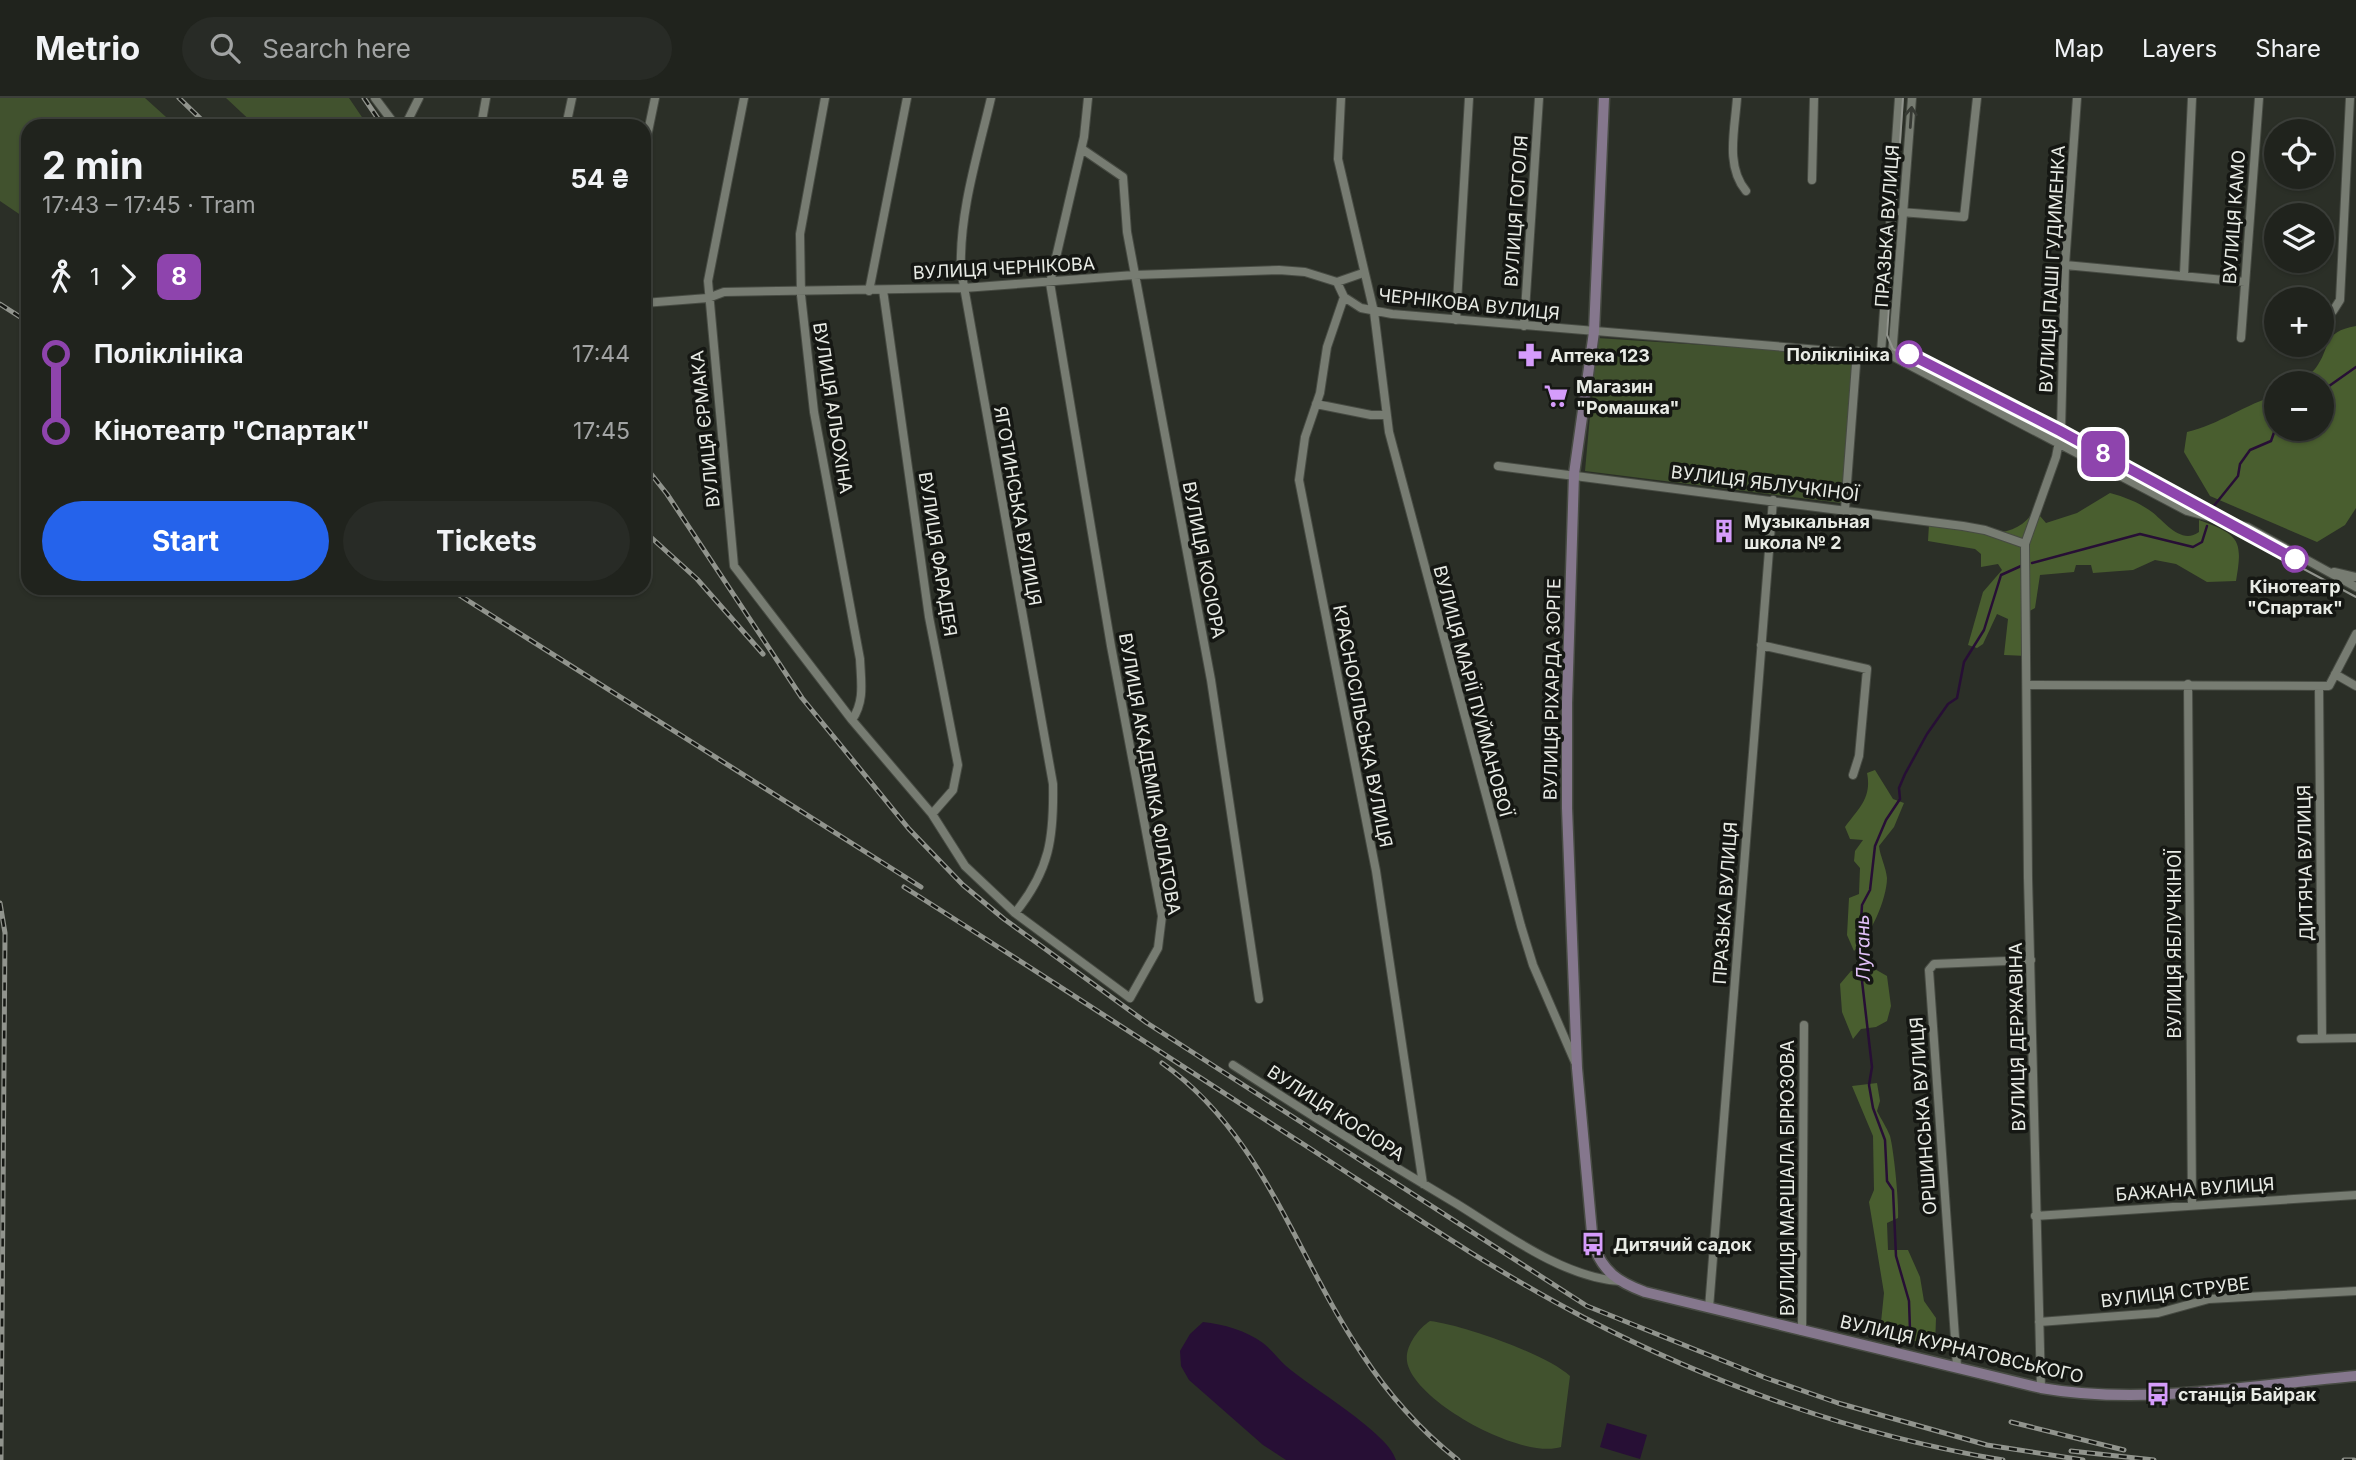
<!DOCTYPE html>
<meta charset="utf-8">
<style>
:root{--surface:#20231d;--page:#282b26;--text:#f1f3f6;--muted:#a2a4a4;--line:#3d403b;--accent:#2563eb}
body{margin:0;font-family:Inter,sans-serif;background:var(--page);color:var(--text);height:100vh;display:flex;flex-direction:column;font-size:26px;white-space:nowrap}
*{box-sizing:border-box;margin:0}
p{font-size:23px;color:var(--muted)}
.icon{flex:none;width:38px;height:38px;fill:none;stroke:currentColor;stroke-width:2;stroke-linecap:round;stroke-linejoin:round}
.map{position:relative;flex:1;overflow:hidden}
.panel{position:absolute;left:21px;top:21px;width:630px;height:476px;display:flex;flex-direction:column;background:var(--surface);border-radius:21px;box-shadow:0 2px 5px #0004,0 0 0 2px var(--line)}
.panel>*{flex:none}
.badge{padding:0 14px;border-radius:10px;font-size:24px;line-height:46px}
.controls{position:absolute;left:2264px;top:21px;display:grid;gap:14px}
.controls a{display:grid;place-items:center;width:70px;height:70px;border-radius:50%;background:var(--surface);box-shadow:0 2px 5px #0004,0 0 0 2px var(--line);font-size:35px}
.map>.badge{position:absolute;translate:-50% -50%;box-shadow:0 0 0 4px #fff}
.legs{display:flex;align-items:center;gap:10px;height:77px;padding:0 21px;font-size:23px}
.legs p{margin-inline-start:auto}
.overview{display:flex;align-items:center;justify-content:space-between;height:119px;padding:0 21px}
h1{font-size:38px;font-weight:700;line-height:52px}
.cta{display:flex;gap:14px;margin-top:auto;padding:14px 21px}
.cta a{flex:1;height:80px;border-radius:42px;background:var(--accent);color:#fff;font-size:28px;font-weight:700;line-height:80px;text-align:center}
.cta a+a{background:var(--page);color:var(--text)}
ul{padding:0 21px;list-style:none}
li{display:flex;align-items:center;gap:24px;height:77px;font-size:26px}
li i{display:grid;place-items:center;width:10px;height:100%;margin:0 9px;background:currentColor}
li i::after{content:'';width:18px;height:18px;margin:-9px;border:5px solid;border-radius:50%;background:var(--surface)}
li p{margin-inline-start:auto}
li:first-child i{background:linear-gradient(#0000 50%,currentColor 0)}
li:last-child i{background:linear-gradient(currentColor 50%,#0000 0)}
header{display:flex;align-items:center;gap:42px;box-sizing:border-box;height:98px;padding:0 35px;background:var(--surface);border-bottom:2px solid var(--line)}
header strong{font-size:33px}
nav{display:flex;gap:38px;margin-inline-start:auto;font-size:24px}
.search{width:490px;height:63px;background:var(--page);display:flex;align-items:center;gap:18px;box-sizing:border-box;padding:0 24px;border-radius:38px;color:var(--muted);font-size:26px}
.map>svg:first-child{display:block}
.green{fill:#41522e}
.forest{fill:#495e2f}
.water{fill:#270f35}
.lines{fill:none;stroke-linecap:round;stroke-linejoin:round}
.stream{stroke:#270f35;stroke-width:2.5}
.street-casing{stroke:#474b43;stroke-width:10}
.secondary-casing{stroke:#474b43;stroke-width:13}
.street{stroke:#777c72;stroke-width:8}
.secondary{stroke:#85778d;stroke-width:10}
.tram{stroke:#91948d;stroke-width:2}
.rail-casing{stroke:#91948d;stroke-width:5}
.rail{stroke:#151713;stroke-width:2.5;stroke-dasharray:8;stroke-linecap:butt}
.oneway{stroke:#373a34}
.line-1-casing{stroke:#fff;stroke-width:16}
.line-1{stroke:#8e44ad;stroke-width:10}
.stop-1-dot{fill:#fff;stroke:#8e44ad;stroke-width:3.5}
.labels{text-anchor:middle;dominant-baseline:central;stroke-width:7;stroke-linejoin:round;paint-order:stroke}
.street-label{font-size:18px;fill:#e8ebe5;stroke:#151713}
.stop-label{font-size:18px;font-weight:bold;fill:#e8ebe5;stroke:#151713;text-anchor:end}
.poi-label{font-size:18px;font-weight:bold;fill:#e8ebe5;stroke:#151713;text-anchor:start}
.water-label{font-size:19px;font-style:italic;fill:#e3c2fa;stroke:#151713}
</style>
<header>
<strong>Metrio</strong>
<div class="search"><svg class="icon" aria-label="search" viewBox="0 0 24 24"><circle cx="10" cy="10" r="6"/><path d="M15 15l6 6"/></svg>Search here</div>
<nav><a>Map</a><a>Layers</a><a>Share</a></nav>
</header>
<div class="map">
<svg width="2356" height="1362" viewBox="0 0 2356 1362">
<rect width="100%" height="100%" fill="#2b2f27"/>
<path class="green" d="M0,0H145L176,28H28V122L0,103Z
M226,0H349L368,28H256Z
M1597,240L1854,257L1841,405L1585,373Z
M1430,1223C1463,1227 1546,1256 1570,1278L1561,1349C1521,1362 1412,1302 1407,1263C1405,1248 1419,1230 1430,1223Z"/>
<path class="forest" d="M2356,228V410L2345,427L2317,444L2210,398L2184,354L2187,334C2218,327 2246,306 2277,297V331H2322V285H2297C2303,281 2311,276 2315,271C2332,249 2321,234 2356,228Z
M2110,395C2125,399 2140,405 2152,414C2165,424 2181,447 2199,434V422C2240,437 2243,442 2236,483L2207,484L2176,466L2155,462L2133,472L2093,475L2091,467H2076L2074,474L2040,477L2035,510L2028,514L2027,558L2004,557L2008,521L1997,516L1983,546L1977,550L1968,547L1983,494L2002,472L1998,466L1981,469V456L1975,451L1928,443L1929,426C1961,431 2008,448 2031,417L2040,418L2046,425L2077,415Z
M1875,672L1893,701L1904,705L1894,729L1879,748C1880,758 1886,769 1887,780C1887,801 1870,839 1854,853L1847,837L1849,800L1859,796L1860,770L1854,763L1855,753L1863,742L1850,741L1845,729C1859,710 1872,700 1867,675Z
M1873,870L1887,878L1891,908L1887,923L1876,929L1861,931L1853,941L1842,914L1840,886L1851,873Z
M1877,985L1880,1003L1877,1013C1881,1021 1887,1030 1890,1038C1894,1053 1899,1105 1898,1120L1887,1125L1888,1152H1908L1920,1179L1924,1203L1936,1220L1935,1248L1880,1234L1884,1195L1869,1104L1874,1092L1873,1038L1852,988Z"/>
<path class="water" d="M1203,1224C1223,1226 1247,1233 1263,1245C1272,1252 1278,1261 1286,1268C1310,1289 1389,1335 1396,1362H1286L1263,1347L1189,1282L1181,1268L1180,1253L1190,1236Z
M1607,1325L1647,1337L1640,1361L1600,1349Z"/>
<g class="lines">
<path class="stream" d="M2322,293L2356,269
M2213,409L2238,378L2240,366L2250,352L2271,343L2277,326
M2032,465L2140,436L2193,449L2202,444L2207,428
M1910,1232L1909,1203L1896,1158L1893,1092L1887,1083L1885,1042L1873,1010L1869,987L1872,969L1859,857L1862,807L1870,792L1875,748L1886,722L1900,701L1899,690L1905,676L1927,636L1948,606L1957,600L1964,564L1984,532L2001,477L2021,468"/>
<g class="street-casing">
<path id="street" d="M375,0L396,28
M744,0L708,183L734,468L852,622L932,716L965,768L1015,815L1130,900L1158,850L1162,818L1111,548L1050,185L1084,39L1088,0
M825,0L800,136L801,197L814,314L860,561C861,584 865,603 852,622
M991,0C978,56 959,114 961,172L1053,686C1054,739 1050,772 1015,815
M1341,0L1338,61L1374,214L1389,334L1521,828L1533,867L1575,964
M1737,0C1735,31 1725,68 1746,93
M405,28L419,0
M481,28L486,0
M566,28L572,0
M1082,51L1123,79L1127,134L1211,582L1259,901
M644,53L655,0
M1812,82L1814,0
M1901,114L1964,119L1977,0
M2065,167L2245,184
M2184,176L2192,0
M1337,184L1344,199L1327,249L1320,295L1305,339L1299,382L1376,773L1423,1086
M883,192L929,519L958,667L953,692L932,716
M869,193L907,0
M1344,199L1361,210L1392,216L1892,258L2187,413L2247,429L2356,489
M644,205L708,200L724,194L964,190L1134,177L1279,172L1305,174L1337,184L1363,175
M2333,213L2340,202L2350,0
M1456,222L1469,0
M1524,228L1539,0
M2241,240L2259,0
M1881,255L1899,0
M1892,258L1912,0
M1316,306L1371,317H1386
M1498,368L1963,428L1985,432L2025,446
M1845,411L1857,253
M2334,474L2356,479
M1761,547L1867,571L1859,658L1853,677
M2335,576L2356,588
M2188,586L2192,1106
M2028,587L2329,588L2356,536
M2319,589L2322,939
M2301,941L2356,940
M1233,967C1307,1015 1381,1061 1457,1106C1504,1135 1564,1180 1620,1183
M2035,1118L2356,1097
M1709,1210L1773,402
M2039,1224L2158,1215L2209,1201L2356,1193
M1802,1233L1804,927
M1957,1268L1929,872L1934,866L2031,862
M2041,1290L2028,780L2025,446L2056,359L2061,333L2065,167L2077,0"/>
</g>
<g class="secondary-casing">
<path id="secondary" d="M1604,0L1594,234L1574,376L1567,605V710L1577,970L1593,1146C1603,1174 1618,1184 1645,1194L2041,1290C2144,1308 2252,1287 2356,1278"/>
</g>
<use href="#street" class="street"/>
<use href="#secondary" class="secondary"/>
<path class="tram" d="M1903,0L1887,237L1893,251L2356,499"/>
<g class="rail-casing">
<path id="rail" d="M179,0L208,28
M364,0L383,28
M0,206L28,224
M644,367L667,396L802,600L909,731L963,787L1004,821L1147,925L1587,1208L1766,1280L1838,1305L1987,1347L2083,1362
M644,433L697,481L763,556
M448,490L921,789
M904,789C1037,873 1168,959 1300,1044C1393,1104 1485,1168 1583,1219C1714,1287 1858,1338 2003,1362
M0,805L5,835L1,1362
M1162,965C1264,1037 1295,1157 1362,1256C1388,1296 1420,1332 1458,1362
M2011,1324L2124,1352
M2071,1353L2154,1362
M2344,1362H2354"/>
</g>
<use href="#rail" class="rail"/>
</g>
<defs><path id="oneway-shaft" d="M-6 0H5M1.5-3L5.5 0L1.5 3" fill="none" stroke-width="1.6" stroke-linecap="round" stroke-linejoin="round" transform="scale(1.75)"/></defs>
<use class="oneway" href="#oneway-shaft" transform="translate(1911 19) rotate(-86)"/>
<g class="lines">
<g class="line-1-casing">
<path id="line-1" d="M1909,256L2060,333L2295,461"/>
</g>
<use href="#line-1" class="line-1"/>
</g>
<defs>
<g id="pharmacy-bare" transform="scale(1.89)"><path d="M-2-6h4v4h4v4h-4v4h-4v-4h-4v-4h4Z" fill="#d59cfb" stroke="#151713" stroke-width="2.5" paint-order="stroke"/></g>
<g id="supermarket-bare" transform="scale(1.89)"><path d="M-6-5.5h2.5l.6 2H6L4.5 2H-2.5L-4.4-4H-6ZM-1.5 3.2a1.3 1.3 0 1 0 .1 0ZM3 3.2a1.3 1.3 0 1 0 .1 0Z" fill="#d59cfb" stroke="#151713" stroke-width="2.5" paint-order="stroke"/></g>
<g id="building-bare" transform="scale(1.89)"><path d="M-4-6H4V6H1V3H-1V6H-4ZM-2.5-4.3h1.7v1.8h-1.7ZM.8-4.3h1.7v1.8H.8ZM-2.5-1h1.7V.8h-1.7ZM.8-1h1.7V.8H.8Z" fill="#d59cfb" stroke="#151713" stroke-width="2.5" paint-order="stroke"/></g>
<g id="bus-bare" transform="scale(1.89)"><path d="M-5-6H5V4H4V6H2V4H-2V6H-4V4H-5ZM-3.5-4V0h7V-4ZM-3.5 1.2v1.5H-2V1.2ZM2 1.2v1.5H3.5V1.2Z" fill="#d59cfb" stroke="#151713" stroke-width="2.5" paint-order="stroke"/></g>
</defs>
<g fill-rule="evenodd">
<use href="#pharmacy-bare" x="1530" y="257"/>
<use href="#supermarket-bare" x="1556" y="298"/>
<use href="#building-bare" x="1724" y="433"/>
<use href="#bus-bare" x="1593" y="1146"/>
<use href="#bus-bare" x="2158" y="1296"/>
</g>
<g class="stop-1-dot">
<circle cx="1909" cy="256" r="12"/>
<circle cx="2295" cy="461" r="12"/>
</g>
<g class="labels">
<g class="street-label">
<text transform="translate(1516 113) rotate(-86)">ВУЛИЦЯ ГОГОЛЯ</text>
<text transform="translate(2234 119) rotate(-86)">ВУЛИЦЯ КАМО</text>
<text transform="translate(1887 128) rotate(-86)">ПРАЗЬКА ВУЛИЦЯ</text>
<text transform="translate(1004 170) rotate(-3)">ВУЛИЦЯ ЧЕРНІКОВА</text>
<text transform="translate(2052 171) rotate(-87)">ВУЛИЦЯ ПАШІ ГУДИМЕНКА</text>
<text transform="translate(1469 206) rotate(6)">ЧЕРНІКОВА ВУЛИЦЯ</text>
<text transform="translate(833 310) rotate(81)">ВУЛИЦЯ АЛЬОХІНА</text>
<text transform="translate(705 331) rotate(-96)">ВУЛИЦЯ ЄРМАКА</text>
<text transform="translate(1765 385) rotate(7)">ВУЛИЦЯ ЯБЛУЧКІНОЇ</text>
<text transform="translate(1018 408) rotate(80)">ЯГОТИНСЬКА ВУЛИЦЯ</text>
<text transform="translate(938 456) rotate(81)">ВУЛИЦЯ ФАРАДЕЯ</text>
<text transform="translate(1204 462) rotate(79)">ВУЛИЦЯ КОСІОРА</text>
<text transform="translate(1552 591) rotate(-89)">ВУЛИЦЯ РІХАРДА ЗОРГЕ</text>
<text transform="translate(1473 593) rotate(75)">ВУЛИЦЯ МАРІЇ ПУЙМАНОВОЇ</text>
<text transform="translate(1363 628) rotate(79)">КРАСНОСІЛЬСЬКА ВУЛИЦЯ</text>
<text transform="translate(1150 676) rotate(80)">ВУЛИЦЯ АКАДЕМІКА ФІЛАТОВА</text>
<text transform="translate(2305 765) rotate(-91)">ДИТЯЧА ВУЛИЦЯ</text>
<text transform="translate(1725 805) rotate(-86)">ПРАЗЬКА ВУЛИЦЯ</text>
<text transform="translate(2174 846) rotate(-90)">ВУЛИЦЯ ЯБЛУЧКІНОЇ</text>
<text transform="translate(2017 939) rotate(-91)">ВУЛИЦЯ ДЕРЖАВІНА</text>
<text transform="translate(1336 1015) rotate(33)">ВУЛИЦЯ КОСІОРА</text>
<text transform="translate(1923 1018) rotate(-94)">ОРШИНСЬКА ВУЛИЦЯ</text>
<text transform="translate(1787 1080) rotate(-90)">ВУЛИЦЯ МАРШАЛА БІРЮЗОВА</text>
<text transform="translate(2195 1091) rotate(-4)">БАЖАНА ВУЛИЦЯ</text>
<text transform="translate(2175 1194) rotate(-7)">ВУЛИЦЯ СТРУВЕ</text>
<text transform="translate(1962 1251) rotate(13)">ВУЛИЦЯ КУРНАТОВСЬКОГО</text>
</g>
<g class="stop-label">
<text x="1890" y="256">Поліклініка</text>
<text x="2295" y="488" text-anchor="middle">Кінотеатр<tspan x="2295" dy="21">"Спартак"</tspan></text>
</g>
<g class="poi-label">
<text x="1550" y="257">Аптека 123</text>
<text x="1576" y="288">Магазин<tspan x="1576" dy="21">"Ромашка"</tspan></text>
<text x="1744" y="423">Музыкальная<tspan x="1744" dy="21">школа № 2</tspan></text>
<text x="1613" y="1146">Дитячий садок</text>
<text x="2178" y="1296">станція Байрак</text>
</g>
<g class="water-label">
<text transform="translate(1863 850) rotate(-91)">Лугань</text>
</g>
</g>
</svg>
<div class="controls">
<a><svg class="icon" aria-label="locate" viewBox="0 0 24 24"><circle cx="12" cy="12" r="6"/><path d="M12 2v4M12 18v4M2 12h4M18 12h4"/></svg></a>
<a><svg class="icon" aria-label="layers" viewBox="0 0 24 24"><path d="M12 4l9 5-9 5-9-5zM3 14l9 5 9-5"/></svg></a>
<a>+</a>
<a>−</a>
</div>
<b class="badge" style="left:2103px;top:356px;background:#8e44ad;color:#fff">8</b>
<section class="panel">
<div class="overview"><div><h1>2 min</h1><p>17:43 – 17:45 · Tram</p></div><b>54 ₴</b></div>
<div class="legs"><svg class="icon" aria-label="walk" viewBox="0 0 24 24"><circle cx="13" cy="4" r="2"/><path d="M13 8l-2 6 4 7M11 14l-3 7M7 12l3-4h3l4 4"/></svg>1<svg class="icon" aria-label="forward" viewBox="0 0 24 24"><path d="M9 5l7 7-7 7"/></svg><b class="badge" style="background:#8e44ad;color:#fff">8</b></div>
<ul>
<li><i style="color:#8e44ad"></i><b>Поліклініка</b><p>17:44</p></li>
<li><i style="color:#8e44ad"></i><b>Кінотеатр &quot;Спартак&quot;</b><p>17:45</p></li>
</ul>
<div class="cta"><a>Start</a><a>Tickets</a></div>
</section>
</div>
